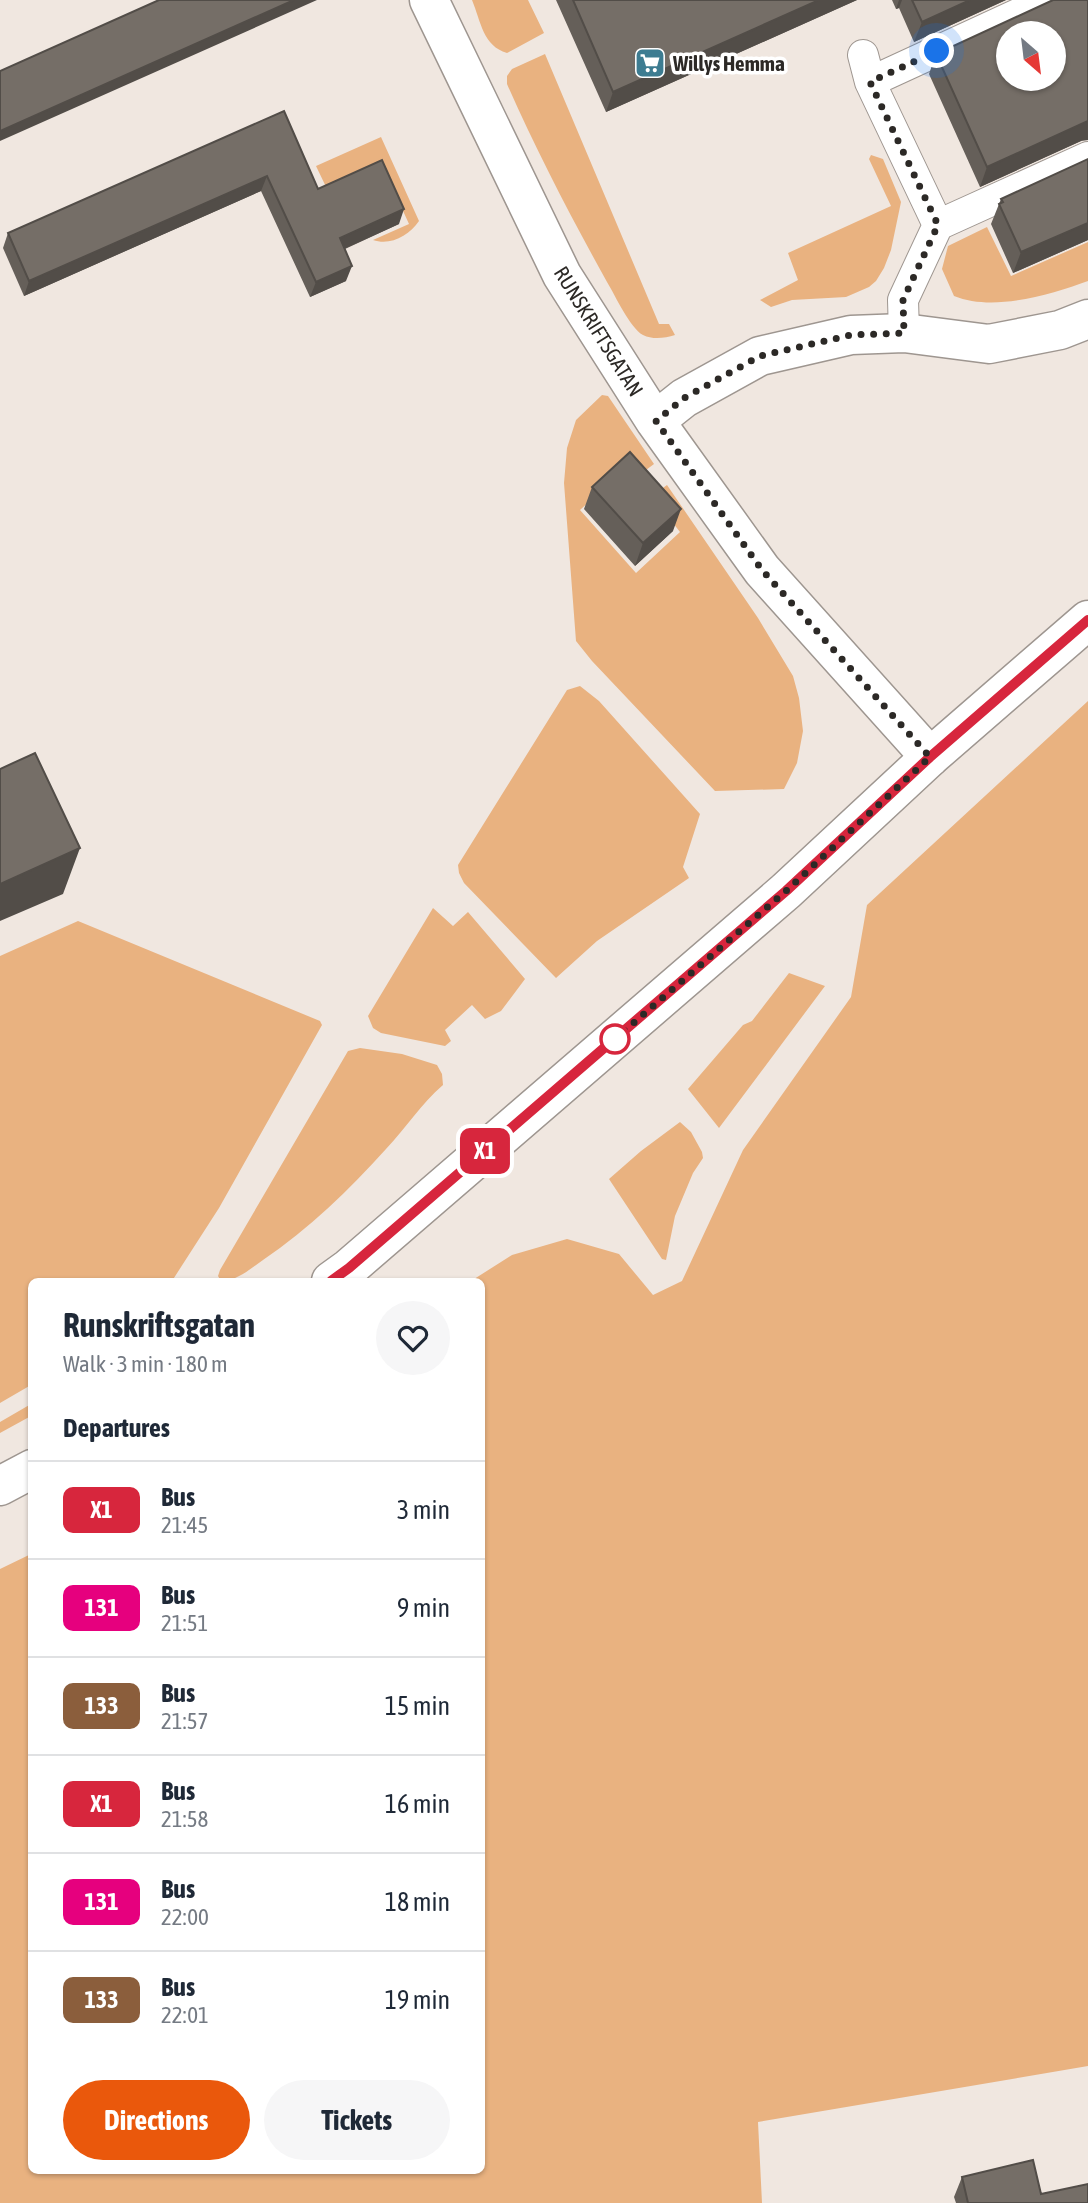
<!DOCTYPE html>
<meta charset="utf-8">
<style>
:root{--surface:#fff;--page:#f6f6f7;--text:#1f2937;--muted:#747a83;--line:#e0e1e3;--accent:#ea580c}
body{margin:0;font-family:"Asap Condensed",sans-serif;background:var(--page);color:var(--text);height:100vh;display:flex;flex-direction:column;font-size:26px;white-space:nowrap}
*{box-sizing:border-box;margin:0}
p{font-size:23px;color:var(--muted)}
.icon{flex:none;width:38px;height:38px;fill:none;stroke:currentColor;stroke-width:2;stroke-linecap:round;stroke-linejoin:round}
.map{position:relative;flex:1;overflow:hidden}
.sheet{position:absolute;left:28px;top:1278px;width:457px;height:896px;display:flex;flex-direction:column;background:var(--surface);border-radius:10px;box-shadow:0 2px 5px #0004}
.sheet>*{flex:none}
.badge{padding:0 14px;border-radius:10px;font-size:24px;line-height:46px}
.needle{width:46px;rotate:152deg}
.buttons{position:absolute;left:996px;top:21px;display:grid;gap:14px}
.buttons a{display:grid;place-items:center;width:70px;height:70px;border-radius:50%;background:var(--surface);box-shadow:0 2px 5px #0004;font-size:35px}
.you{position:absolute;width:35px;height:35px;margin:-18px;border:5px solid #fff;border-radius:50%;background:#1a73e8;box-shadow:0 0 0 10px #1a73e833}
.map>.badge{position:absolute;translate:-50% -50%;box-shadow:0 0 0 4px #fff}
h2{padding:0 35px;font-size:26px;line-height:63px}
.round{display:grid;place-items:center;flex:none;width:74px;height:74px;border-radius:37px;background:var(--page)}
.summary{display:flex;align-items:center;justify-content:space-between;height:119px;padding:0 35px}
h1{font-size:33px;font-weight:700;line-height:52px}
.primary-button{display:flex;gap:14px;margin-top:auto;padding:14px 35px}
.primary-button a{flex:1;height:80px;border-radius:42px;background:var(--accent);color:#fff;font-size:28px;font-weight:700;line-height:80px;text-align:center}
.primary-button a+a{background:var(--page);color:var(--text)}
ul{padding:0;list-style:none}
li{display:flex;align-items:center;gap:21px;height:98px;padding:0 35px;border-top:2px solid var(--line)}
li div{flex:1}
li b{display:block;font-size:26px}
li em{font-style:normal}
li .badge{min-width:77px;font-weight:700;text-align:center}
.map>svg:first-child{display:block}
.green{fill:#e9b280}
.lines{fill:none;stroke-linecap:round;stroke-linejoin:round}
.service-casing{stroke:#9e9690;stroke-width:32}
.minor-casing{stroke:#9e9690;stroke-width:41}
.tertiary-casing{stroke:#9e9690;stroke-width:41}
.service{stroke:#fff;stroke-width:30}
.minor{stroke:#fff;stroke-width:38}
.tertiary{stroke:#fff;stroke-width:38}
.wall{fill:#655f59}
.shaded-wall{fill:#524d48}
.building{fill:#756e67;stroke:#524d48;stroke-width:2;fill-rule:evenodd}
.line-casing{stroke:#fff;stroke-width:16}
.line{stroke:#d7263d;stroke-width:10}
.walk{stroke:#2c2926;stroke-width:7;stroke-dasharray:0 12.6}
.stop-dot{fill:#fff;stroke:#d7263d;stroke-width:3.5}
.labels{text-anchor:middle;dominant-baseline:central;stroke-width:7;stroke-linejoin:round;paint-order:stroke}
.poi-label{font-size:21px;font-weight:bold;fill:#2c2926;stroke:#fff;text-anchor:start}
.street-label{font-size:21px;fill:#2c2926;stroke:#fff}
</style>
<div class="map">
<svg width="1088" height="2203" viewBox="0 0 1088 2203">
<rect width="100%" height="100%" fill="#f0e7e0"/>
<path class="green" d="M472,0H528L544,33L507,53C483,46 481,22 472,0Z
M545,54L659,324H669L675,335C665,338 653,340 643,335C630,328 615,295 607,282C571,217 537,152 507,84V76L512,69Z
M381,137L419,221C409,236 390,246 373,240L409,224L383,167L328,191L316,166Z
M871,155L883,159L901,202L891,250L884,268L876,281L869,287L846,297L792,300L771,307L760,300L798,280L788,253L891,206L869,159Z
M987,227L1011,276L1088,242V281C1050,295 993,312 954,296L942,269L948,246Z
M602,395L608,396L654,464L630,482L621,472L580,510L636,573L680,532L652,496L667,485L758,618L793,676L799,698L803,731L797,763L784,789L715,791L592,661L576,641L564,483L567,448L576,420Z
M580,686L599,701L700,814L683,867L689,878L597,941L556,978L464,883L459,873L458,865L567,690Z
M1088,701V2066L758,2122L762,2203H0V1569L31,1554L32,2170H481V1281H471L512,1255L567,1239L619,1254L653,1295L682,1281L743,1150L851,997L867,905Z
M433,908L453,926L468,912L525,979L501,1011L485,1019L472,1005L445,1030L451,1041L445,1046L381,1033L373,1028L368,1016Z
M78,921L320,1021L322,1025L219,1208L172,1281H32L31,1385L0,1403V956Z
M789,973L825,986L719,1128L688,1089L743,1025L752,1021Z
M360,1048L402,1054L437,1065L442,1074L443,1085C421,1104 406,1128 386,1149C349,1190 309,1229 263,1260C250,1269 237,1281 221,1281L218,1276L220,1270L348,1051Z
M680,1122L691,1132L702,1152L703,1158L693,1173L675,1216L666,1260L662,1259L609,1179L641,1151Z
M31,1404V1416L0,1433V1422Z"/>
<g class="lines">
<g class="service-casing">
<path id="service" d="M863,55L870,82L938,225L903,300L904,333
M870,82L1048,0
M938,225L1088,157"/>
</g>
<g class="minor-casing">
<path id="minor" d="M429,0L562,275L655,421L762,570L930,757
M655,421L684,398L760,356L851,335L904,333L989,344L1060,330L1088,319"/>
</g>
<g class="tertiary-casing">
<path id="tertiary" d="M331,1281L349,1268L786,891L930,757L1088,620
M0,1486L32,1469"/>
</g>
<use href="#service" class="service"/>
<use href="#minor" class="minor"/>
<use href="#tertiary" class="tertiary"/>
</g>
<path class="wall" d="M556,0H857L606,112Z
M892,0H1006L914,42L899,8L896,9Z
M936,54L1081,141L980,187L929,74Z
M284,111L318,189L399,224L345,249L346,281L310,297L261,191L24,296L3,248L8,233Z
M1088,159V240L1013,273L991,224L1001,199Z
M592,487L673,531L635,566L584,509Z
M962,2177L1041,2194L1088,2203H956L954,2197Z"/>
<path class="shaded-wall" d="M294,0H317L0,141V131Z
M819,0H857L606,112L613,92Z
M899,0H902L899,8L896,9Z
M970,0H1006L914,42L922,22Z
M1088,121V140L1081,141L980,187L987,167Z
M267,176L261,191L24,296L29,281Z
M404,209L399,224L335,253L340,238Z
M1088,223V240L1013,273L1021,252Z
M352,266L346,281L310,297L316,282Z
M681,509L673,531L635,566L643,543Z
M80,848L63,894L0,921V884Z"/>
<path class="building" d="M159,0H294L0,131V71Z
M573,0H819L613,92Z
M912,0H970L922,22Z
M1053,0H1088V121L987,167L936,54ZM1008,33H1054V79H1008Z
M284,111L318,189L382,160L404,209L340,238L352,266L316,282L267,176L29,281L8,233Z
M1088,159V223L1021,252L999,204L1003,202L1001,199Z
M630,452L681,509L643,543L592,487Z
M35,753L80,848L0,884V769Z
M1033,2160L1041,2194L1088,2184V2203H968L962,2177Z"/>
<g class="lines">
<g class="line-casing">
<path id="line" d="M331,1281L349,1268L786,891L930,757L1088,620"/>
</g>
<use href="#line" class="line"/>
<path class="walk" d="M615,1039L786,891L930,757L762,570L656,421L684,398L760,356L851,335L904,333L903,300L938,225L870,82L937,51"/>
</g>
<defs>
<g id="supermarket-square" transform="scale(1.575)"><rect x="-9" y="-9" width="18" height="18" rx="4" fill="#3d7c91" stroke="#fff"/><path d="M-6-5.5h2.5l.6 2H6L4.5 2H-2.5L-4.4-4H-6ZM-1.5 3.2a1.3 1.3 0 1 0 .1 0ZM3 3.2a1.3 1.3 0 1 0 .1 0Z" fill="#fff"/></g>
</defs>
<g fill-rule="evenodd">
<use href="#supermarket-square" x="650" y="63"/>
</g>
<circle class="stop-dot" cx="615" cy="1039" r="14"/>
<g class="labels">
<g class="poi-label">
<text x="673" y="63">Willys Hemma</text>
</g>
<g class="street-label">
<text transform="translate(599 331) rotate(58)">RUNSKRIFTSGATAN</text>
</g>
</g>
</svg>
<div class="buttons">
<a><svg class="needle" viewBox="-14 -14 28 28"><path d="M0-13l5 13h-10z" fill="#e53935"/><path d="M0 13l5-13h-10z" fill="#747a83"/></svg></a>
</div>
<div class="you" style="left:937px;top:51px"></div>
<b class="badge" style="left:485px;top:1151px;background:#d7263d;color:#fff">X1</b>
<section class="sheet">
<div class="summary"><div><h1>Runskriftsgatan</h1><p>Walk · 3 min · 180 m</p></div><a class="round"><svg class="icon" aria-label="heart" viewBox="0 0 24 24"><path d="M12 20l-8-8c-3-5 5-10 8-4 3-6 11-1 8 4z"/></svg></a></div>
<h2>Departures</h2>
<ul>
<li><span class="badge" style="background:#d7263d;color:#fff">X1</span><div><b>Bus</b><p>21:45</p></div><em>3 min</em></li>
<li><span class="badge" style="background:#e6007e;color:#fff">131</span><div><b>Bus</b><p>21:51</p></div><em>9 min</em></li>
<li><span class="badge" style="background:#8b5e3c;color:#fff">133</span><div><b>Bus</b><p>21:57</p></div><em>15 min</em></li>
<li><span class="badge" style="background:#d7263d;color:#fff">X1</span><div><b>Bus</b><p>21:58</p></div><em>16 min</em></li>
<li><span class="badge" style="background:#e6007e;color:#fff">131</span><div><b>Bus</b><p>22:00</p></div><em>18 min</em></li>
<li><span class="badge" style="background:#8b5e3c;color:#fff">133</span><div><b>Bus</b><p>22:01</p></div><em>19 min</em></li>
</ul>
<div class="primary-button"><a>Directions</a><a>Tickets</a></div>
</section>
</div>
